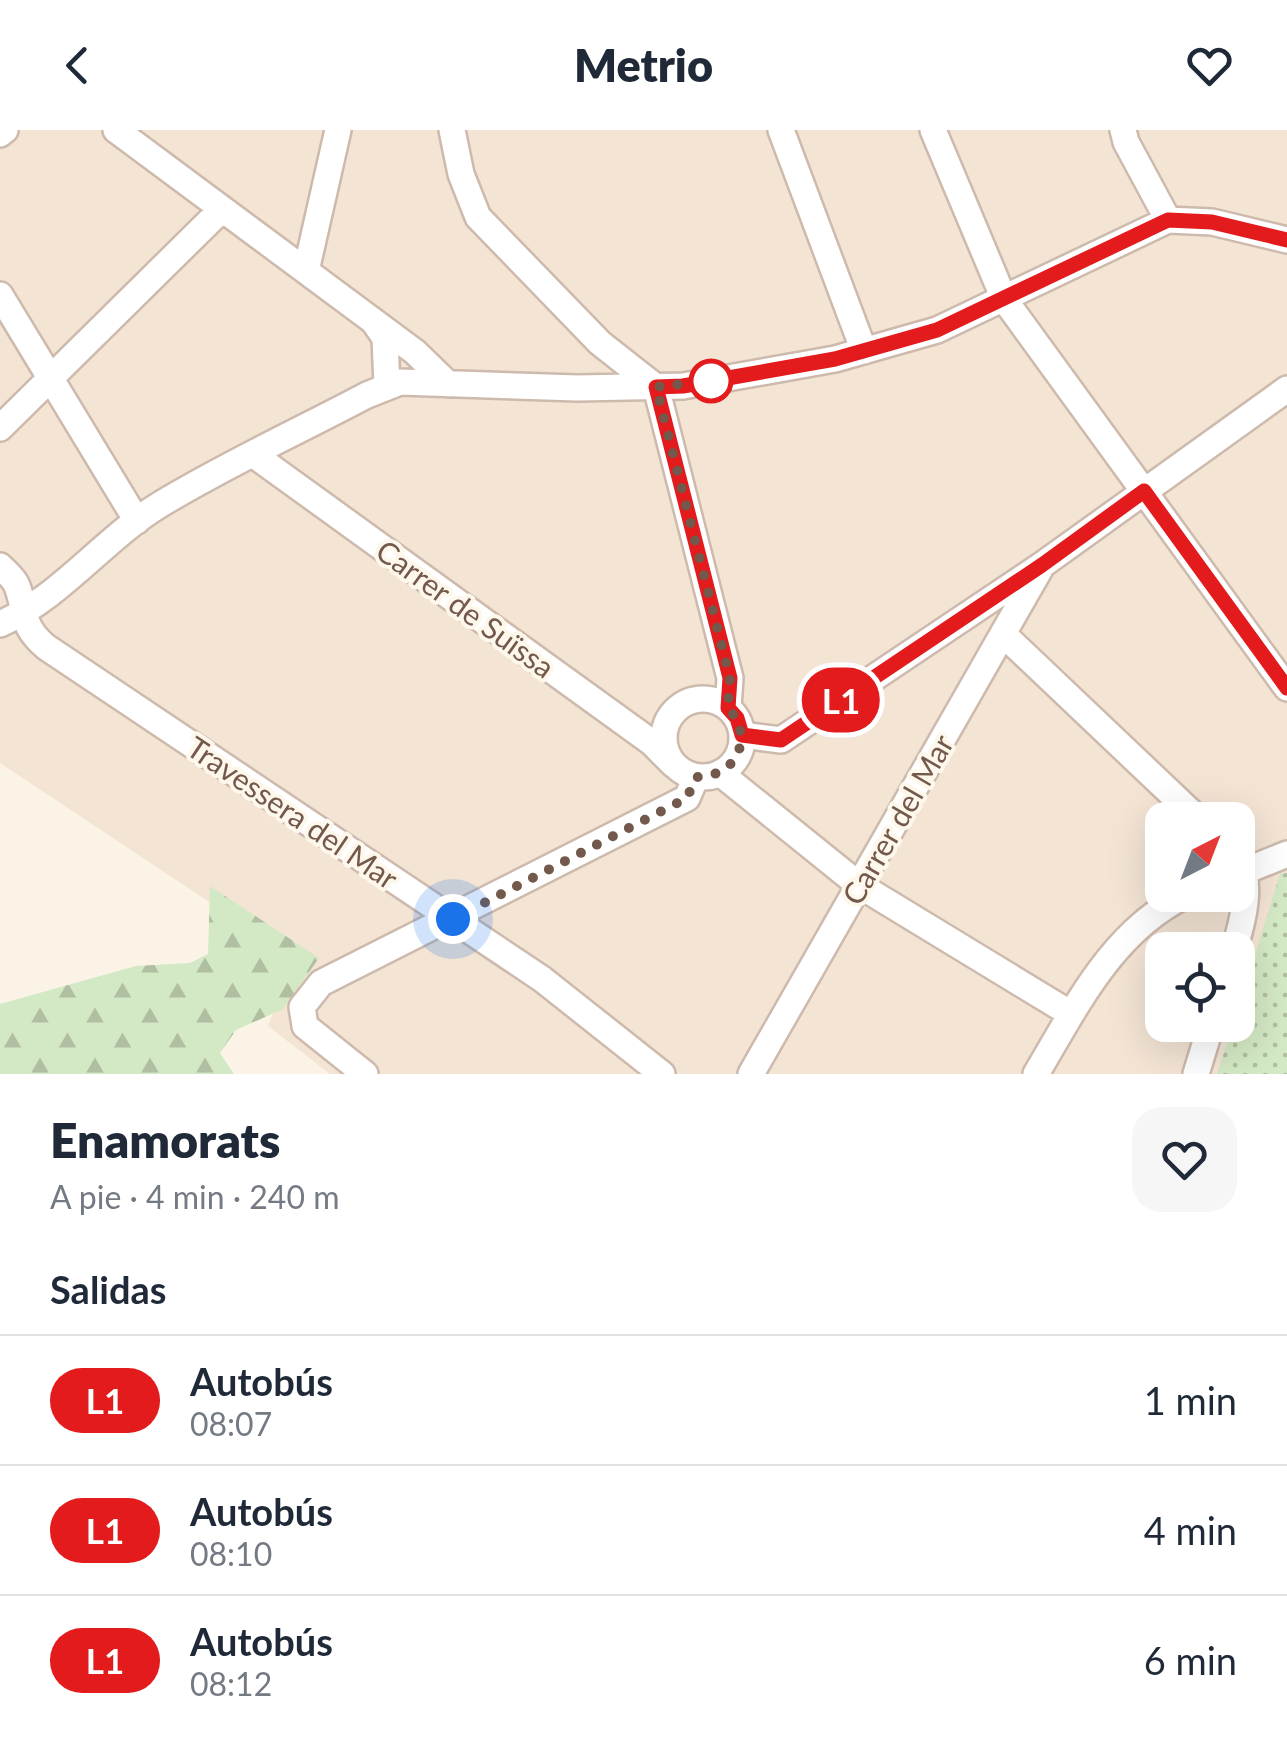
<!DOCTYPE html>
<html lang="es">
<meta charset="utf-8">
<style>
:root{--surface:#fff;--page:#f6f6f7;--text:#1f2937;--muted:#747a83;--line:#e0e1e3}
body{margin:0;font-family:Lato,sans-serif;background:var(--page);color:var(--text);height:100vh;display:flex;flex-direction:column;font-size:38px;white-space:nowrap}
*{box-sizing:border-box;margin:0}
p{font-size:32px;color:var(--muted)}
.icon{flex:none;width:55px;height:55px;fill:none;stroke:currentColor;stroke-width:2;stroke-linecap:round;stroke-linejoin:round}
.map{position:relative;height:944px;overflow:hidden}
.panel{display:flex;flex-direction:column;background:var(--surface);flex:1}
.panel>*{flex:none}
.badge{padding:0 20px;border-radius:32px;font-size:35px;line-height:65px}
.needle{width:65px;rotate:42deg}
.controls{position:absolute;left:1145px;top:672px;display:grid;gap:20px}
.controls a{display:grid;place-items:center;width:110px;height:110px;border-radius:20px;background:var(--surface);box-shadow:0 10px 40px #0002;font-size:50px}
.you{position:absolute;width:50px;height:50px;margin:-25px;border:8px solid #fff;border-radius:50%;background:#1a73e8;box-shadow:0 0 0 15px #1a73e833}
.map>.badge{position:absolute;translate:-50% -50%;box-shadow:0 0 0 5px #fff}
h2{padding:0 50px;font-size:38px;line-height:90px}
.round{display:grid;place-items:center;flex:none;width:105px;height:105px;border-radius:30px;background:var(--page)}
.head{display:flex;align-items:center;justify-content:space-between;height:170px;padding:0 50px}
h1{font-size:48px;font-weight:800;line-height:75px}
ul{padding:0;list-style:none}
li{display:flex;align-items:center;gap:30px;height:130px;padding:0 50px;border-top:2px solid var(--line)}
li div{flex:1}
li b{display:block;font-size:38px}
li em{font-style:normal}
li .badge{min-width:110px;font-weight:700;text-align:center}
header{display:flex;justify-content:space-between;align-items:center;height:130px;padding:0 50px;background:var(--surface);font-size:45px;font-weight:800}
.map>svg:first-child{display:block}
.residential{fill:#f3e4d4;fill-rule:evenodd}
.grass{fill:url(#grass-dots)}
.forest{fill:url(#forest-firs)}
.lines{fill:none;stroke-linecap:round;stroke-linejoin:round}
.street-casing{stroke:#cdbaac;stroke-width:30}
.street{stroke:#fff;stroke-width:25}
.line-casing{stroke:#fff;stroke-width:22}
.line{stroke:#e31b1d;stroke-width:15}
.walk{stroke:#73594b;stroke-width:10;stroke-dasharray:0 18}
.stop-dot{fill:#fff;stroke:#e31b1d;stroke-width:5}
.labels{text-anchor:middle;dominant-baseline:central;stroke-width:8;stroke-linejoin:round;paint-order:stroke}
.street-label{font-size:30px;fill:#73594b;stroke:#fef7eb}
</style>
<header><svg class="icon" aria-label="back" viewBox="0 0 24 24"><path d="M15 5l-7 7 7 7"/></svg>Metrio<svg class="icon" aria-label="heart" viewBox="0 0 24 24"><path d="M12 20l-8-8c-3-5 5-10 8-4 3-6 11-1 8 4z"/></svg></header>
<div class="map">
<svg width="1287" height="944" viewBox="0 0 1287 944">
<defs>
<pattern id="grass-dots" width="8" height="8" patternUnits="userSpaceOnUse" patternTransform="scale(2.5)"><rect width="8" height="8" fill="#d3e8c4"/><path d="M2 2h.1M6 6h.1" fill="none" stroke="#b0bfa1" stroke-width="1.8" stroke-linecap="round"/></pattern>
<pattern id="forest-firs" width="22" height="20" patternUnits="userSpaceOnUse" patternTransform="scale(2.5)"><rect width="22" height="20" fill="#d3e8c4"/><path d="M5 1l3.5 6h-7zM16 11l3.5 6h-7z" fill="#b0bfa1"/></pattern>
</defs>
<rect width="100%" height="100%" fill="#fbf3e5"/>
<path class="residential" d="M0,0H1287V944H330L268,896L295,829L0,633ZM1162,690H1238V765H1162ZM1162,820H1238V895H1162Z"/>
<path class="grass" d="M1287,743V944H1217L1233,895H1238V880L1280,744Z"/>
<path class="forest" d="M210,756L319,828L283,879L236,900L220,923L234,944H0V874L136,836L190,833L208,824Z"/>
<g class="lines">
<g class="street-casing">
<path id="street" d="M116,0L415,222L448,254
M452,0L461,44L478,87L600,213L656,257L730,548L728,578
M781,0L864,221
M933,0L1004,169L1287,558
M1123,0L1126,12L1168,90
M0,4L5,0
M306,141L338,0
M0,165L137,391
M374,192L385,208L387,257
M0,298L222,79
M254,325L651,612L674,635
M0,436C6,442 14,448 17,456C27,482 20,495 46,517L542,849L662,944
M0,494C63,466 103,409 161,374C227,334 299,301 367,265L400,252L577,258L683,256L835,229L937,200L1168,90L1212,92L1287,110
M1003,504L1199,690
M664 608a39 39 0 1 1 78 0a39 39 0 1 1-78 0Z
M742,605L781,610L1042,435L1287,259
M720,643L859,755L1071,884
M1238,744L1287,724
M1234,820C1243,791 1253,754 1238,725
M365,944L305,896L302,877L321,853L687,668L696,647
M751,944L1040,439
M1036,944C1076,877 1112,801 1186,765
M1196,944L1211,895"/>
</g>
<use href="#street" class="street"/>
</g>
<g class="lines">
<g class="line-casing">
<path id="line" d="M1287,110L1212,92L1168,90L937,200L835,229L683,256L656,257L730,548L728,578L737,588L742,605L781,610L1042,435L1144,361L1287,558"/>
</g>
<use href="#line" class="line"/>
<path class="walk" d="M453,789L687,668L696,647C737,647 755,608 728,578L730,548L656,257L716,250L711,251"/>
</g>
<circle class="stop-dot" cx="711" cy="251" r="20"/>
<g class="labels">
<g class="street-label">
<text transform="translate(466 478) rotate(36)">Carrer de Suïssa</text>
<text transform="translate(293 682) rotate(34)">Travessera del Mar</text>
<text transform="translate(897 689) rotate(-60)">Carrer del Mar</text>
</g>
</g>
</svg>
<div class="controls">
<a><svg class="needle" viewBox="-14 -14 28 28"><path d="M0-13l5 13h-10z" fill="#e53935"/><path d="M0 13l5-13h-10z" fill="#747a83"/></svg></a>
<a><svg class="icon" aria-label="locate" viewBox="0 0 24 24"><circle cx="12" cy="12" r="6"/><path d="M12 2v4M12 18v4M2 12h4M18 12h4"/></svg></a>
</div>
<div class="you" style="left:453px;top:789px"></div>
<b class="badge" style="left:841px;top:570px;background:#e31b1d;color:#fff">L1</b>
</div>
<section class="panel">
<div class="head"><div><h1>Enamorats</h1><p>A pie · 4 min · 240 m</p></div><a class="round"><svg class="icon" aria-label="heart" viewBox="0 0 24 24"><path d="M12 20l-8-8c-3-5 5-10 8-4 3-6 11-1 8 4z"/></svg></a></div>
<h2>Salidas</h2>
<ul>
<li><span class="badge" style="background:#e31b1d;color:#fff">L1</span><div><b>Autobús</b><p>08:07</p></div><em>1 min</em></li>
<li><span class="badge" style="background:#e31b1d;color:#fff">L1</span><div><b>Autobús</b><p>08:10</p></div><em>4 min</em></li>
<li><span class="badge" style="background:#e31b1d;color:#fff">L1</span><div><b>Autobús</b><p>08:12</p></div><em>6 min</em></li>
</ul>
</section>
